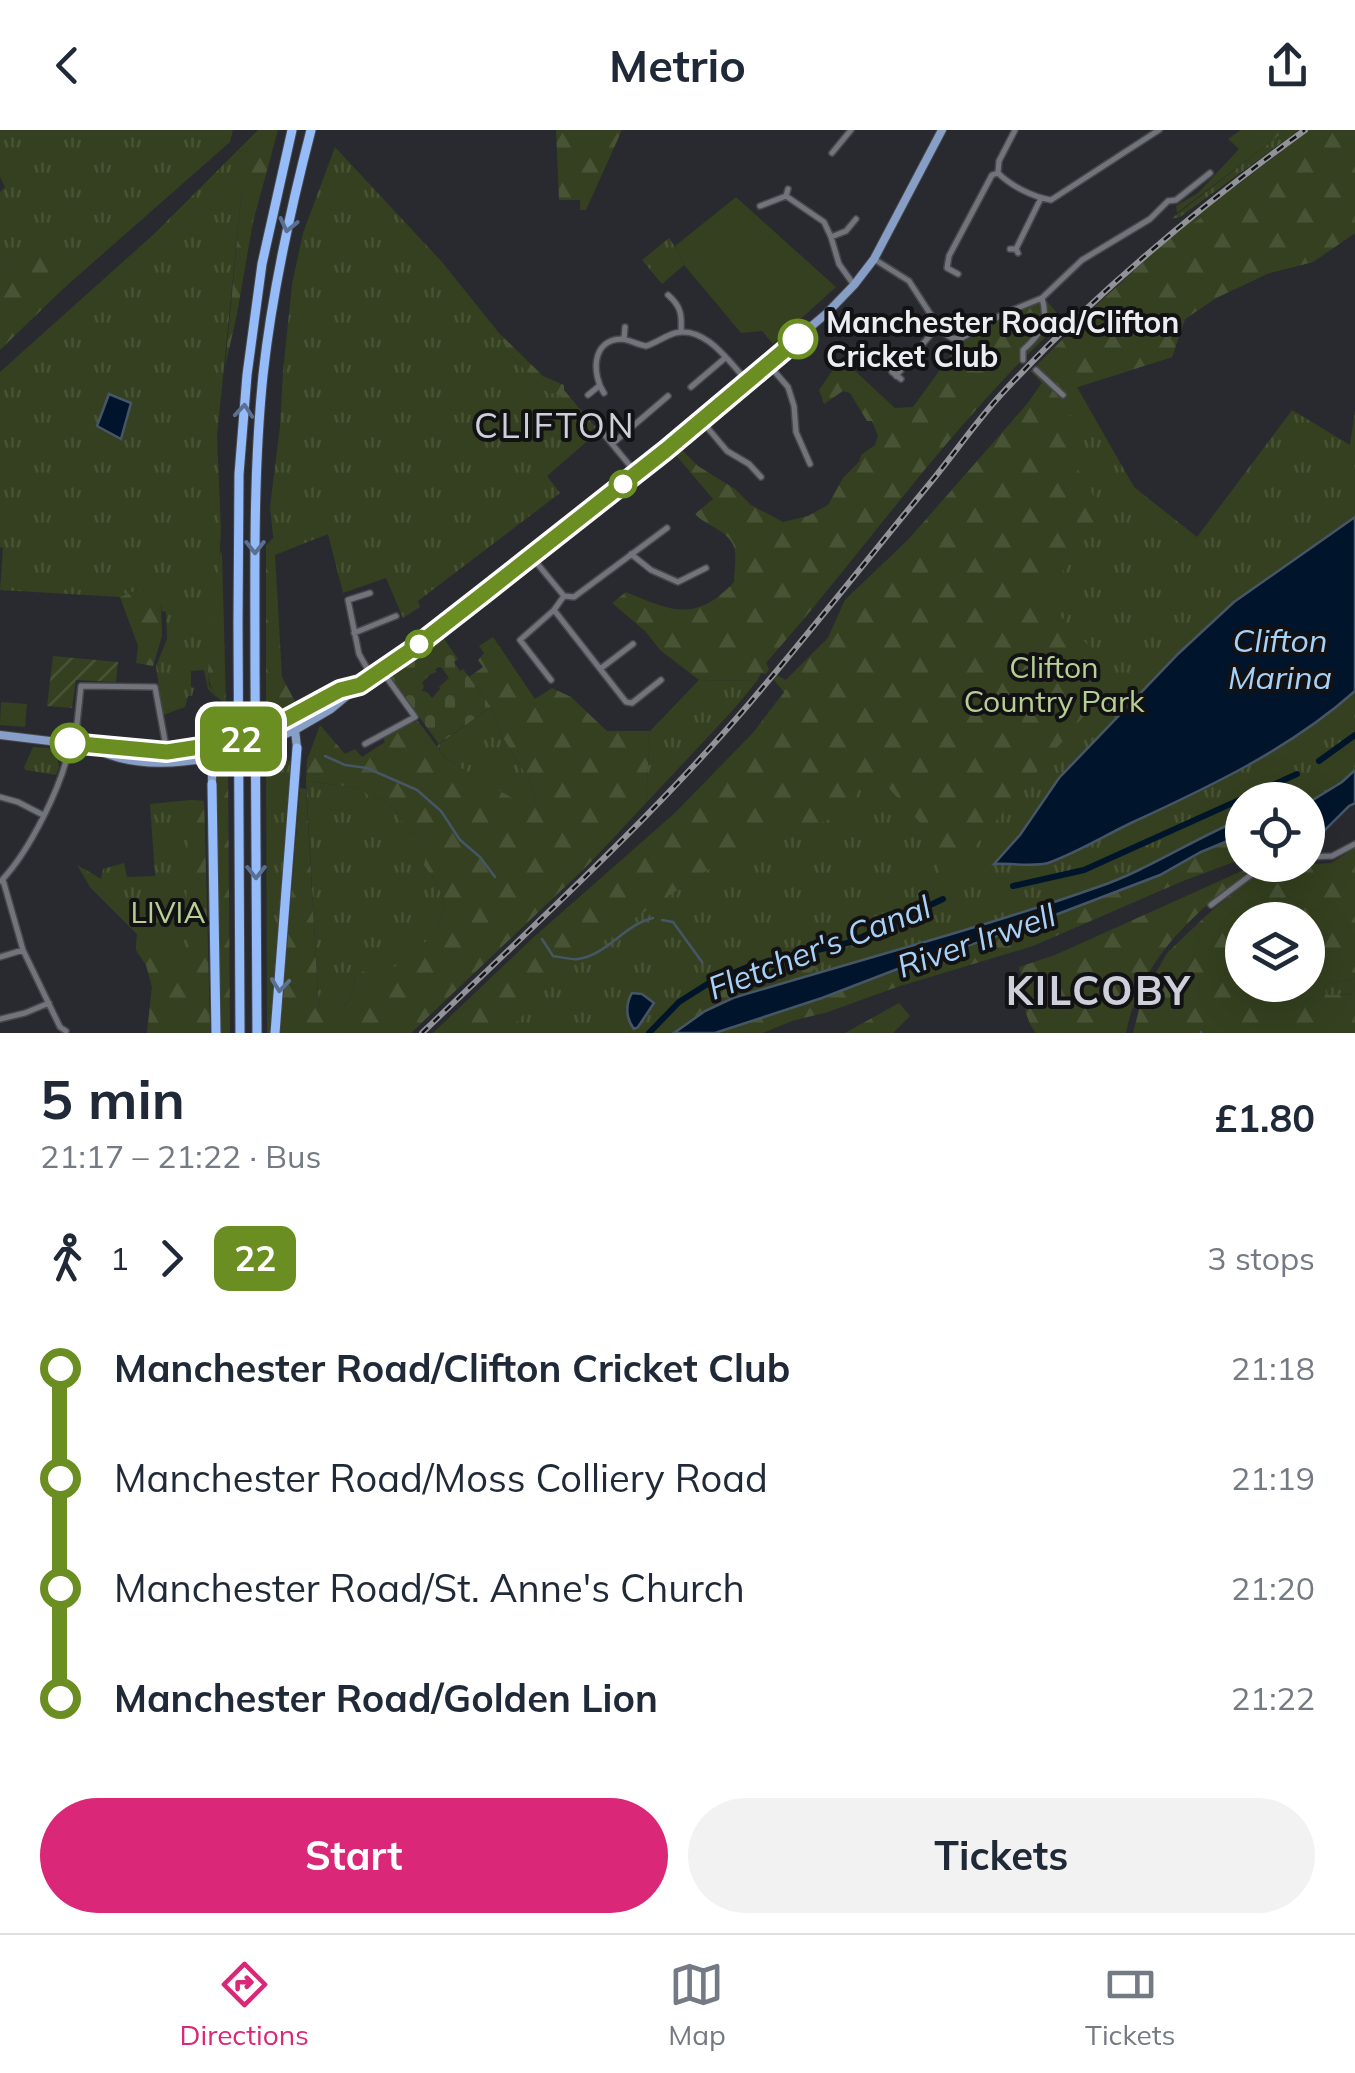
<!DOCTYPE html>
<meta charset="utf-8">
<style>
:root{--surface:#fff;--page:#f2f2f3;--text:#1f2937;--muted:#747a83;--line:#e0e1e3;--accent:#db2777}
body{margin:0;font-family:Mulish,sans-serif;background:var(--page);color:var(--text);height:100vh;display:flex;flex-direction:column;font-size:38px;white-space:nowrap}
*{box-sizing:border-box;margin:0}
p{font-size:32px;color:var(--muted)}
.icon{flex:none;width:55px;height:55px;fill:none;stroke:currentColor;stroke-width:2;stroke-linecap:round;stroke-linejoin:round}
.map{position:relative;height:903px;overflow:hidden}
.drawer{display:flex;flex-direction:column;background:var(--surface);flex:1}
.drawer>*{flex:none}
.badge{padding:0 20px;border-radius:15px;font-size:35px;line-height:65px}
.fabs{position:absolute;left:1225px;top:652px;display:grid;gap:20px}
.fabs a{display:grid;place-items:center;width:100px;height:100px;border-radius:50%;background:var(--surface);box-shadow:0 10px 40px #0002;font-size:50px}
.map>.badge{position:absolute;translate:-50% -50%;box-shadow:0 0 0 5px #fff}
.legs{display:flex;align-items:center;gap:15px;height:110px;padding:0 40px;font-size:32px}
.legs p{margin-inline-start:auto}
.head{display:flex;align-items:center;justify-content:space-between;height:170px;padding:0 40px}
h1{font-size:55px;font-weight:700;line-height:75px}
.primary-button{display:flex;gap:20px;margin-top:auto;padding:20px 40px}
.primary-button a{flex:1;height:115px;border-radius:60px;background:var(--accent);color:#fff;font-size:40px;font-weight:700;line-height:115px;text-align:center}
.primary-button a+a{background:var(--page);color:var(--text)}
ul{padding:0 40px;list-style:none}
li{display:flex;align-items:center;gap:35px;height:110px;font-size:38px}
li i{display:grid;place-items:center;width:15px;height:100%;margin:0 12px;background:currentColor}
li i::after{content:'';width:25px;height:25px;margin:-12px;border:8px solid;border-radius:50%;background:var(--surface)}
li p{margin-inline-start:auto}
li:first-child i{background:linear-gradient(#0000 50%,currentColor 0)}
li:last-child i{background:linear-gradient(currentColor 50%,#0000 0)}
header{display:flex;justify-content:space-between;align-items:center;height:130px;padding:0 40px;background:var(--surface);font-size:45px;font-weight:700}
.dock{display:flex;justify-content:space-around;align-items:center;height:140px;border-top:2px solid var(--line);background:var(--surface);font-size:28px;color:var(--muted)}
.dock a{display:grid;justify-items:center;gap:5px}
.dock .current{color:var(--accent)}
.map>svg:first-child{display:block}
.grass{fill:url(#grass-tufts)}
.forest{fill:url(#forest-firs);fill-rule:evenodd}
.cemetery{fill:url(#cemetery-stones);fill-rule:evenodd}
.garden{fill:url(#garden-furrows)}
.pitch{fill:#34401f}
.water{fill:#00152b;stroke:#465666;stroke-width:2.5}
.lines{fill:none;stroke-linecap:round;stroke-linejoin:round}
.stream{stroke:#465666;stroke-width:2.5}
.canal{stroke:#00152b;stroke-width:6}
.street-casing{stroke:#45474c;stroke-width:8}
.primary-casing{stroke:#45474c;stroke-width:10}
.highway-casing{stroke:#45474c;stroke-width:11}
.street{stroke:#72747c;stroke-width:5}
.primary{stroke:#879fc7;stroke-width:8}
.highway{stroke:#95bbf9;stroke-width:9}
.rail-casing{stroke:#919398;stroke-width:6}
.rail{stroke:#121215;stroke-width:2.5;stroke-dasharray:8;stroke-linecap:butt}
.primary-bridge-casing{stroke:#45474c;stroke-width:10;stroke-linecap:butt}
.primary-bridge{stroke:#879fc7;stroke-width:8}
.oneway{stroke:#5a6f92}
.line-1-casing{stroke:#fff;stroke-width:22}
.line-1{stroke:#6b8e23;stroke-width:15}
.stop-1-dot{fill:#fff;stroke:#6b8e23;stroke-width:5}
.labels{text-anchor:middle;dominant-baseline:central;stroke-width:8;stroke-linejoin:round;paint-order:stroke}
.stop-label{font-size:30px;font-weight:bold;fill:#ebedf1;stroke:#121215;text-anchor:start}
.park-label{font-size:30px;fill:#b7cf92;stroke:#121215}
.water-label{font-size:32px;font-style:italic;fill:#a7d1f7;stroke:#121215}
.quarter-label{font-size:35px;letter-spacing:2.5px;fill:#cdd0d9;stroke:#121215}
.district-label{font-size:40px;font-weight:bold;letter-spacing:2.5px;fill:#cdd0d9;stroke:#121215}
</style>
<header><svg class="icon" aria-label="back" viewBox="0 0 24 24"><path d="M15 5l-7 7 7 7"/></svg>Metrio<svg class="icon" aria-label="share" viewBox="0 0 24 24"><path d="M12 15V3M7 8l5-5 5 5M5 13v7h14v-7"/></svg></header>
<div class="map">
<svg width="1355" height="903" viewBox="0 0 1355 903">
<defs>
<pattern id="grass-tufts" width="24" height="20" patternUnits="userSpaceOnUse" patternTransform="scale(2.5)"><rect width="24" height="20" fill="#34401f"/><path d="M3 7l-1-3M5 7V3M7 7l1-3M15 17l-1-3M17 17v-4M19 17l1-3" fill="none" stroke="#485335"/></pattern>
<pattern id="forest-firs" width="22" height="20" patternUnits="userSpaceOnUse" patternTransform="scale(2.5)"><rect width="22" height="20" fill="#34401f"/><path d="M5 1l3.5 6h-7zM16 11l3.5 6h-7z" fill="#485335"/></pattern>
<pattern id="cemetery-stones" width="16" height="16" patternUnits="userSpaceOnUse" patternTransform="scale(2.5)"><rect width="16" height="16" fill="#34401f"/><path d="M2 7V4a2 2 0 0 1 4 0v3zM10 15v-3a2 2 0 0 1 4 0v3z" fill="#485335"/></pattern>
<pattern id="garden-furrows" width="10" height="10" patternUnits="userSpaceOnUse" patternTransform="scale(2.5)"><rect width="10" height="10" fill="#34401f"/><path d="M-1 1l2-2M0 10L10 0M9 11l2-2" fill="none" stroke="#485335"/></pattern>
</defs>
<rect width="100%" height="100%" fill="#282a30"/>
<path class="grass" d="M0,0H233L230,12L64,158L41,105L0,139V62L5,57L0,47Z
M1286,0H1299L1180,87L1171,89Z
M1309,0H1355V103L1313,132L1269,143L1216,168L1185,189L1172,227L1077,257L1134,357L1197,407L1292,280L1350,315L1355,281V640L1342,652L1308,673V670H1242V689C1193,709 1148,740 1098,757C979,799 855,831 733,868L705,881L674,903H433L533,808L675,683L753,603L784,562L774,550L777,545L786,550L828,508L845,470L908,410L1028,273L1042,253L1031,241L1099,173L1176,102Z
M335,17L442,132L499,203L508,222L544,260L560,266L591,301L589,304L592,307L547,346L560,363L418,471L420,477L403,488L386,448L343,463L328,404L275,425L270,377L280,296L283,242L292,154L303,103Z
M238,20L256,23L241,68L217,306L221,400L217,466L208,540L209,555L218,569L208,559L204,540L191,541V557L194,558L192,566H188L185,577L163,585L156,536L167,509L166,482L162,481L161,472L138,460L120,467L0,460L3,418L0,417V242L154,104Z
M669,108L676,118L684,135L662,154L642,130Z
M699,550L757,551L733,580L646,673L650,601Z
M1,572L27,574L25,597L0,595Z
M491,577L502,606L530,651L535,672L529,679L446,629L437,616Z
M285,614V630L291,631L270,903H267L266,619Z
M33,617L48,618L57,624L59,637L56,645L25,640L24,637Z
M306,651L361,658L369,666L389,673L399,685L406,699C425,707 429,715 425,735C430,744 438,753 441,763C455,800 405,830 380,848L359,840L355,843C355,868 349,873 329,888L319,881Z
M190,670L204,671L210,903H147L152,857L146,835L136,820L137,804L90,757L83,738L101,749L103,739L124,733L127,747L155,746L150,674Z
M1355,848V864L1327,865L1323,855Z"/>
<path class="forest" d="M258,0H278L253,92L237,184L225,237L241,68L255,23L238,20Z
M556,0H622L586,80H580V70H559Z
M1241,0H1286L1177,83L1176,76L1198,63L1239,19L1228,9Z
M1334,0H1355V103L1313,132L1269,143L1216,168L1185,189L1172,227L1056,264L1085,309L1066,320L1104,383L1077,416L1046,471L1113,541L1108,557L943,754L926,699L874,642L836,688L755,709L574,828L507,903H433L533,808L675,683L753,603L790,555L785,551L828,508L845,470L908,410L1028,273L1042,253L1031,241L1099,173L1165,112L1229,69L1318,15Z
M41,104L64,158L0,220V139Z
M1044,168L1063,190C1043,210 1022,229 1003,250C919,340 847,441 766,533L769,539L766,544L761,543L757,551L699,550L660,520L646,502L612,473L626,462C671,481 696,493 734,452C734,442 737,427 734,417C728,400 706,396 695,384L713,369L674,323L680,318L698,336L735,359L751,375L783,392L808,386L828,375L843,348L859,332L861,325L875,315L878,306L872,291H867L850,263L843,261L824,274L819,260L841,228L895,278L913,277L958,215L1006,184Z
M499,203L543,246L564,255V260L595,297L591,301L560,266L544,260L508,222Z
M274,407L282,547L299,579L266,592V415Z
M220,421L222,424L226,574C213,566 209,555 208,540Z
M138,460L150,462L161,472L162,506L153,536L136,533L138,516L120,467Z
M493,507L535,569L552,558L571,567L607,601H650L646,673L588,735L411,903H280L300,658L306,659L319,881L329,887C349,874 355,868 355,843L359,840L380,847C405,829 455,800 441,763C438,753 430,744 424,735C429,715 425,707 406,699L398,684L389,673L369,666L361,658L306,651L307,630L320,595L345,624L355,619L362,627L385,612L383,608L404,595L418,591L446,629L529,678L535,672L530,651L502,606L491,577L469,547L483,537L478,530L484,523L479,516Z
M228,637L230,903H221L215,642Z
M190,670L204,671L210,903H147L152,857L146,835L136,820L137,804L90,757L77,735L101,749L125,782L143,779C152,791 158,801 164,815C169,829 171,842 180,853L188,831L190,809L187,797L186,740L189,696L194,684Z
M1242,705V729L1183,751L1033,816L897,857L828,882L792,891L763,903H719V901L1022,798L1160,745L1201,722Z
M1355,718V848L1323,855L1327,865L1355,864V903H1133L1142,868L1167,823L1210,782L1257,744L1281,736L1331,733ZM1242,790H1308V855H1242Z
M1244,740L1248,742C1192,785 1140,830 1126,903H1036C1020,883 1025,860 1019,837L1055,825Z
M819,833L810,844L733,868L705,881L674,903H661C698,853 751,848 807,834Z
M899,873L910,886L893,903H845Z"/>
<path class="cemetery" d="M442,506L458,529L454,532L460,541L463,539L491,577L439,614L389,546ZM438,537L442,538L449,548L439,557L440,559L432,568L427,562L422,561L424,556L422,553L429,545L437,542L435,540Z"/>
<path class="garden" d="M53,526L118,532L116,552L76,550L72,578L47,576Z"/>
<path class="pitch" d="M736,67L836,157L773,214L762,201L741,203L684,135L675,116Z"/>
<path class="water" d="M109,264L131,273L121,309L97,296Z
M1355,387V561C1290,619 1209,657 1131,693C1104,706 1076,723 1048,733C1035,737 1009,733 994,734L1020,705L1059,648L1179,523L1234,472Z
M1355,640V673L1349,676L1321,704L1308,703V673L1342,652Z
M1242,689V705L1201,722L1160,745L1021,798L895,840L822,868L715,903H674L705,881L733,868C855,831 979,799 1098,757C1148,740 1193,709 1242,689Z
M632,863L642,864L654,873L638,897L634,899C626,889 625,874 632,863Z"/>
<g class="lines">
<path class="stream" d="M325,626L345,635L367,638L417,660L441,681L460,710L480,727L495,747
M662,790L673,792L702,832
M542,809L553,826C561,827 571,830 578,829C607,825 625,794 653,788
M1201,902V903"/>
<path class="canal" d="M1319,631L1355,605
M1013,756L1084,740L1297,644
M649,903L679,872L709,853L750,836L851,812L943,769"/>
<g class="street-casing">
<path id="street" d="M1015,0L999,31L998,43C1011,56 1033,67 1051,70L1159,0
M832,23L851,0
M786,66L824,92L831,107L839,134L854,155
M760,76L786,66L788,59
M831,107L846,101L856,89
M1010,119H1016L1018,123
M1016,119L1041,68
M874,129L909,151L942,202L952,208L960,209L1003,184L1042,168L1082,130L1150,89L1168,71L1176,70L1210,43
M958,144L947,138L949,126L992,45L998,43
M668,165C681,176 682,185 681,201
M624,209L625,197
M1023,230V220C1041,204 1049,192 1042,168
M768,234L788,257L794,276L796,302L810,334
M1036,240L1063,265
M892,242L901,249
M896,246L937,197
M691,257L725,228
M604,263C592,245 591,210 621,209C628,209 638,215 646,216C656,213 665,206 675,203C705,195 730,233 747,251
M588,265L599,256
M701,290L727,321L749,334L761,347
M598,297L636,343
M612,314L668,266
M631,424L651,440L678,452L706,438
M531,426L564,466L554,480L520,510L551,550
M370,463L348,470L359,524L372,547
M564,466L574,467L667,398
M554,480L626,572L632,573L661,550
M354,503L396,486
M600,539L633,514
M75,613L81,556L155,557L167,622
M365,614L415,587L382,541
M0,667L18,672L43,685
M1308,727L1332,726L1355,714
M3,750L23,820L60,897L66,901
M1,751C29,722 64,653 70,613
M1211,775L1264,735
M0,827L23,820
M0,889L25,883L49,873"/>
</g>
<g class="primary-casing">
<path id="primary" d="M277,595L295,600L297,618
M266,600L340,561L355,556
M0,605L91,616L167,622L227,613
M266,612L295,600L331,579L360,555L436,501L666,319L827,183L854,155L874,129L942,0
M94,618C133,639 185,634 227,624
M212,654V624"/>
</g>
<g class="highway-casing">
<path id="highway" d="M212,654L216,903
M240,903L238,494L239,344L247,245L262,134L292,0
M257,903C256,782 256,661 255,540C255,441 253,343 263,245C272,162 290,81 311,0
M275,903L297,618"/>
</g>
<use href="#street" class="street"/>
<use href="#primary" class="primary"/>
<use href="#highway" class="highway"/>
<g class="rail-casing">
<path id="rail" d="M422,903C533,796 648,692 748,575C810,502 870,426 931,352C953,325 974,295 997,269C1089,168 1195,80 1305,0"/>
</g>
<use href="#rail" class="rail"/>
<g class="primary-bridge-casing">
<path id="primary-bridge" d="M227,613L266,600
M227,624L266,612"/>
</g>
<use href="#primary-bridge" class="primary-bridge"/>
</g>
<defs><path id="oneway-chevron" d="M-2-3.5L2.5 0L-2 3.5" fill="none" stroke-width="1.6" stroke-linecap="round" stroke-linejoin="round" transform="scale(2.5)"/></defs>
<g class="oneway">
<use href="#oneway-chevron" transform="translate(288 95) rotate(103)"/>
<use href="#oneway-chevron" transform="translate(244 281) rotate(-85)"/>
<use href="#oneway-chevron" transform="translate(255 417) rotate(90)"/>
<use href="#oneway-chevron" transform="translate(256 742) rotate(90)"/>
<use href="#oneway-chevron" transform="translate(280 855) rotate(96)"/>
</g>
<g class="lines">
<g class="line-1-casing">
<path id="line-1" d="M70,613L167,622L219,614L266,600L340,560L360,555L414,518L482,465L666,320L798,209"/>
</g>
<use href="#line-1" class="line-1"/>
</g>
<g class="stop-1-dot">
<circle cx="798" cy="209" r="18"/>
<circle cx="623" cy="354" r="12"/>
<circle cx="419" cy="514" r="12"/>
<circle cx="70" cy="613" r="18"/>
</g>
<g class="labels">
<g class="stop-label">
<text x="826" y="192">Manchester Road/Clifton<tspan x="826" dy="34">Cricket Club</tspan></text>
</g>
<g class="park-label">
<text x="1054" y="537">Clifton<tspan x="1054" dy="34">Country Park</tspan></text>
<text x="168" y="782">LIVIA</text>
</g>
<g class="water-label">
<text x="1280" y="510">Clifton<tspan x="1280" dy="37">Marina</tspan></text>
<text transform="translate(976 810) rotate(-19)">River Irwell</text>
<text transform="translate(819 817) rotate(-21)">Fletcher's Canal</text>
</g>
<g class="quarter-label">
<text x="555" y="295">CLIFTON</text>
</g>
<g class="district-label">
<text x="1099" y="860">KILCOBY</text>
</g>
</g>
</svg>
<div class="fabs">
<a><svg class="icon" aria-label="locate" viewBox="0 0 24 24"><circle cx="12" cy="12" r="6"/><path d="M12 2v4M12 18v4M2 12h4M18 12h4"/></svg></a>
<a><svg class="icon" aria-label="layers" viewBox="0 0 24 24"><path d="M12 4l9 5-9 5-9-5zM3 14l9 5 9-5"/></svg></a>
</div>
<b class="badge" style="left:241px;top:609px;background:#6b8e23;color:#fff">22</b>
</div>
<section class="drawer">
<div class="head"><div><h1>5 min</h1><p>21:17 – 21:22 · Bus</p></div><b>£1.80</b></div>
<div class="legs"><svg class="icon" aria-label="walk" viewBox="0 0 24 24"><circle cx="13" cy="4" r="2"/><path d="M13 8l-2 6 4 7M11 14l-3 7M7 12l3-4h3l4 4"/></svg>1<svg class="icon" aria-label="forward" viewBox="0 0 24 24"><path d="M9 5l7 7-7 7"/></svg><b class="badge" style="background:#6b8e23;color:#fff">22</b><p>3 stops</p></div>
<ul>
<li><i style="color:#6b8e23"></i><b>Manchester Road/Clifton Cricket Club</b><p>21:18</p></li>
<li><i style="color:#6b8e23"></i><span>Manchester Road/Moss Colliery Road</span><p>21:19</p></li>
<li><i style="color:#6b8e23"></i><span>Manchester Road/St. Anne's Church</span><p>21:20</p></li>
<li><i style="color:#6b8e23"></i><b>Manchester Road/Golden Lion</b><p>21:22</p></li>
</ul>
<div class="primary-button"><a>Start</a><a>Tickets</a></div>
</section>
<nav class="dock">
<a class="current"><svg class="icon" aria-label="directions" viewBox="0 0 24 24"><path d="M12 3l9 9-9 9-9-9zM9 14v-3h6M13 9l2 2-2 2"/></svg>Directions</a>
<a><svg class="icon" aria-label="map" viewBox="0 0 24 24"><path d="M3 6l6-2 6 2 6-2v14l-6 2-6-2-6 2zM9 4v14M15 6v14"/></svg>Map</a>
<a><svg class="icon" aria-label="tickets" viewBox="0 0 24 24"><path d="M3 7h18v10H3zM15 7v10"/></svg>Tickets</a>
</nav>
